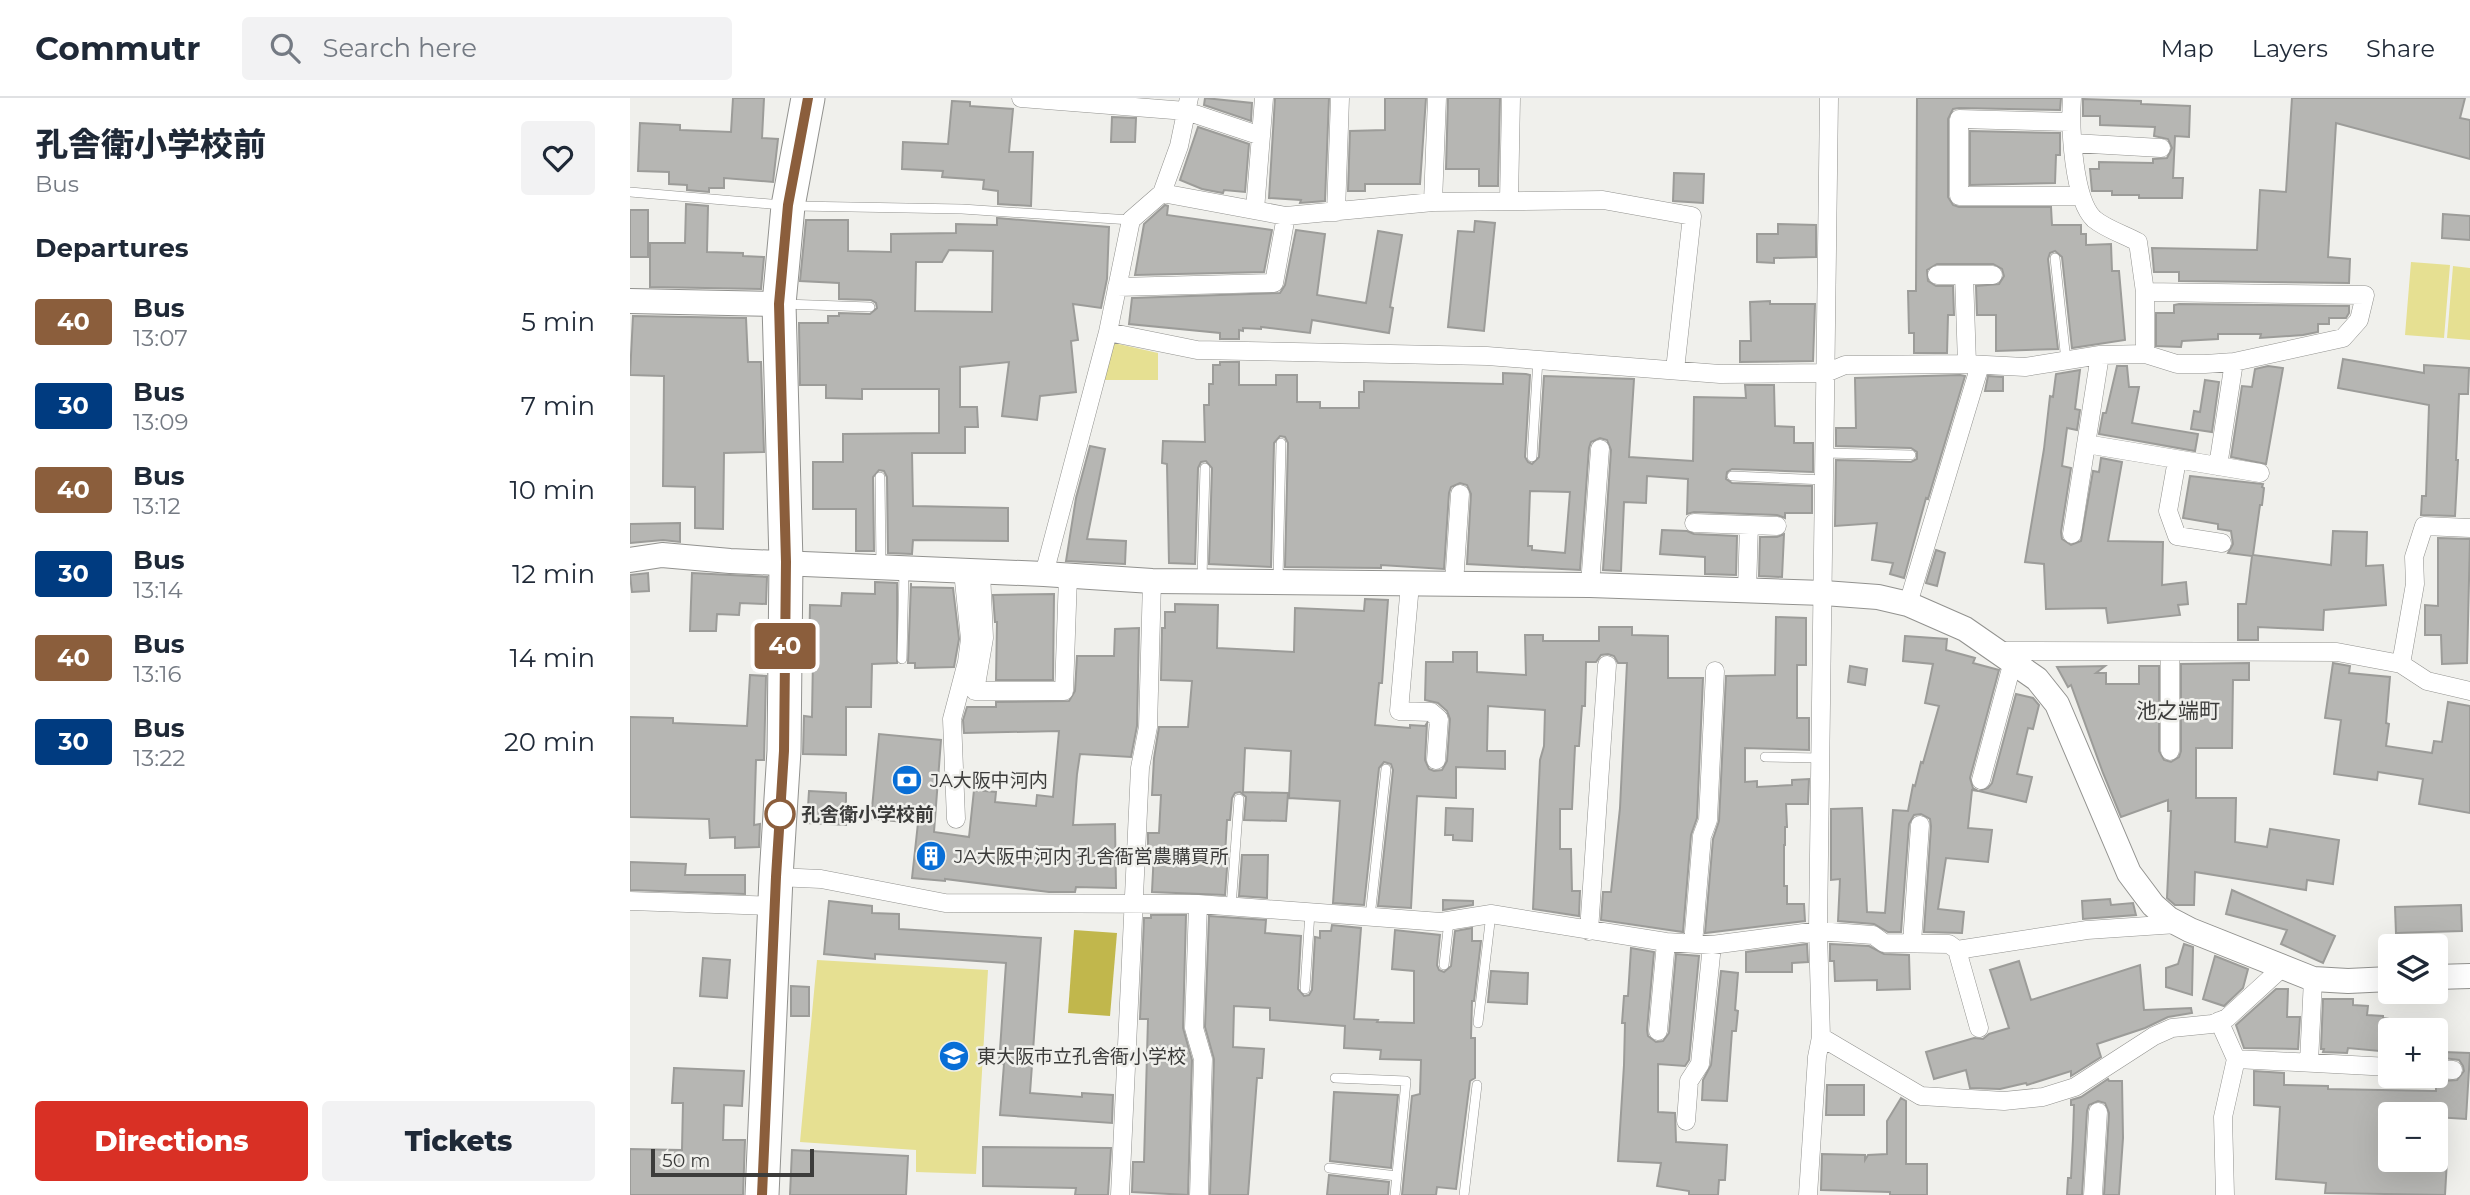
<!DOCTYPE html>
<meta charset="utf-8">
<style>
:root{--surface:#fff;--page:#f2f2f3;--text:#1f2937;--muted:#747a83;--line:#e0e1e3;--accent:#d93025}
body{margin:0;font-family:Montserrat,"Noto Sans JP",sans-serif;background:var(--page);color:var(--text);height:100vh;display:flex;flex-direction:column;font-size:26px;white-space:nowrap}
*{box-sizing:border-box;margin:0}
p{font-size:23px;color:var(--muted)}
.icon{flex:none;width:38px;height:38px;fill:none;stroke:currentColor;stroke-width:2;stroke-linecap:round;stroke-linejoin:round}
.map{position:relative;flex:1;overflow:hidden}
.panel{display:flex;flex-direction:column;background:var(--surface);width:630px}
.panel>*{flex:none}
.badge{padding:0 14px;border-radius:5px;font-size:24px;line-height:46px}
.controls{position:absolute;left:1748px;top:836px;display:grid;gap:14px}
.controls a{display:grid;place-items:center;width:70px;height:70px;border-radius:7px;background:var(--surface);box-shadow:0 7px 28px #0002;font-size:35px}
.scale{position:absolute;left:21px;bottom:18px;width:163px;box-sizing:border-box;padding-left:7px;border:4px solid #3c3c3b;border-top:0;font-size:19px;line-height:24px;white-space:nowrap;color:#3c3c3b;-webkit-text-stroke:5px #f0f0ec;paint-order:stroke}
.map>.badge{position:absolute;translate:-50% -50%;box-shadow:0 0 0 4px #fff}
h2{padding:0 35px;font-size:26px;line-height:63px}
.round{display:grid;place-items:center;flex:none;width:74px;height:74px;border-radius:7px;background:var(--page)}
.head{display:flex;align-items:center;justify-content:space-between;height:119px;padding:0 35px}
h1{font-size:33px;font-weight:800;line-height:52px}
.primary-button{display:flex;gap:14px;margin-top:auto;padding:14px 35px}
.primary-button a{flex:1;height:80px;border-radius:7px;background:var(--accent);color:#fff;font-size:28px;font-weight:800;line-height:80px;text-align:center}
.primary-button a+a{background:var(--page);color:var(--text)}
ul{padding:0;list-style:none}
li{display:flex;align-items:center;gap:21px;height:84px;padding:0 35px}
li div{flex:1}
li b{display:block;font-size:26px}
li em{font-style:normal}
li .badge{min-width:77px;font-weight:700;text-align:center}
header{display:flex;align-items:center;gap:42px;box-sizing:border-box;height:98px;padding:0 35px;background:var(--surface);border-bottom:2px solid var(--line)}
header strong{font-size:33px}
nav{display:flex;gap:38px;margin-inline-start:auto;font-size:24px}
.search{width:490px;height:63px;background:var(--page);display:flex;align-items:center;gap:18px;box-sizing:border-box;padding:0 24px;border-radius:7px;color:var(--muted);font-size:26px}
main{display:flex;flex:1;min-height:0}
.map>svg:first-child{display:block}
.green{fill:#e6e092}
.water{fill:#c1b74c}
.building{fill:#b6b6b3;stroke:#9c9c99;stroke-width:2;fill-rule:evenodd}
.lines{fill:none;stroke-linecap:round;stroke-linejoin:round}
.lane-casing{stroke:#92928f;stroke-width:10}
.street-casing{stroke:#92928f;stroke-width:19}
.secondary-casing{stroke:#92928f;stroke-width:26}
.highway-casing{stroke:#92928f;stroke-width:35}
.lane{stroke:#fff;stroke-width:9}
.street{stroke:#fff;stroke-width:18}
.secondary{stroke:#fff;stroke-width:24}
.highway{stroke:#fff;stroke-width:33}
.line-casing{stroke:#fff;stroke-width:16}
.line{stroke:#8b5e3c;stroke-width:10}
.stop-dot{fill:#fff;stroke:#8b5e3c;stroke-width:3.5}
.labels{text-anchor:middle;dominant-baseline:central;stroke-width:5;stroke-linejoin:round;paint-order:stroke}
.poi-label{font-size:19px;fill:#3c3c3b;stroke:#f0f0ec;text-anchor:start}
.stop-label{font-size:19px;font-weight:bold;fill:#3c3c3b;stroke:#f0f0ec;text-anchor:start}
.neighbourhood-label{font-size:21px;fill:#3c3c3b;stroke:#f0f0ec}
</style>
<header>
<strong>Commutr</strong>
<div class="search"><svg class="icon" aria-label="search" viewBox="0 0 24 24"><circle cx="10" cy="10" r="6"/><path d="M15 15l6 6"/></svg>Search here</div>
<nav><a>Map</a><a>Layers</a><a>Share</a></nav>
</header>
<main>
<section class="panel">
<div class="head"><div><h1>孔舎衛小学校前</h1><p>Bus</p></div><a class="round"><svg class="icon" aria-label="heart" viewBox="0 0 24 24"><path d="M12 20l-8-8c-3-5 5-10 8-4 3-6 11-1 8 4z"/></svg></a></div>
<h2>Departures</h2>
<ul>
<li><span class="badge" style="background:#8b5e3c;color:#fff">40</span><div><b>Bus</b><p>13:07</p></div><em>5 min</em></li>
<li><span class="badge" style="background:#003b80;color:#fff">30</span><div><b>Bus</b><p>13:09</p></div><em>7 min</em></li>
<li><span class="badge" style="background:#8b5e3c;color:#fff">40</span><div><b>Bus</b><p>13:12</p></div><em>10 min</em></li>
<li><span class="badge" style="background:#003b80;color:#fff">30</span><div><b>Bus</b><p>13:14</p></div><em>12 min</em></li>
<li><span class="badge" style="background:#8b5e3c;color:#fff">40</span><div><b>Bus</b><p>13:16</p></div><em>14 min</em></li>
<li><span class="badge" style="background:#003b80;color:#fff">30</span><div><b>Bus</b><p>13:22</p></div><em>20 min</em></li>
</ul>
<div class="primary-button"><a>Directions</a><a>Tickets</a></div>
</section>
<div class="map">
<svg width="1840" height="1097" viewBox="0 0 1840 1097">
<rect width="100%" height="100%" fill="#f0f0ec"/>
<path class="green" d="M1781,164L1820,167L1814,240L1775,237Z
M1823,168L1840,170V242L1817,240Z
M484,245L528,255V282H473Z
M187,862L358,872L346,1076L286,1074V1052L170,1044Z"/>
<path class="water" d="M444,832L487,835L480,918L438,915Z"/>
<path class="building" d="M103,0H134L132,40L148,41L143,84L94,80V90H79V94L57,92V87L39,86V74L8,73L10,25L50,27V32L101,34Z
M575,0L622,5L621,23L574,7Z
M645,0H699L695,103L670,105L671,102L639,100Z
M755,0H796L790,86H735V93H718L720,33L755,32Z
M818,0H870L868,88H849V71H816Z
M1287,0H1431L1430,12L1329,10L1323,11L1318,21V99L1323,107L1329,109H1421L1422,127H1451V136H1456V147L1481,146L1482,173H1489L1495,242L1442,250L1432,159L1425,153L1420,155L1418,161L1428,251L1366,253V217H1347L1346,188L1369,186L1374,178L1372,171L1363,166H1307L1297,172L1298,183L1306,188H1323L1324,217H1318L1317,255H1284V235H1279L1278,193H1286Z
M1662,0H1835L1830,20L1840,22V61L1706,25L1698,159L1720,161L1719,185L1549,183V174H1524L1522,150L1627,152L1630,92L1656,94Z
M1453,1L1511,3V6L1560,8L1559,39L1545,38L1543,80H1553L1552,100H1509V97H1482V93H1462L1460,71H1469V64L1523,65V61L1537,60L1542,50L1538,41L1524,38L1525,29L1470,27V18H1453Z
M322,3L340,4V8L383,11L379,54H403L401,108L368,106V93L353,91L354,82L312,79L313,73L272,71L273,44L318,46Z
M482,19L506,20L505,44H481Z
M568,29L619,46L615,94L594,92L593,95L572,91L550,82Z
M1340,33L1430,35V57H1426L1425,85L1340,87Z
M1044,75L1074,76L1073,105L1043,103Z
M56,106L78,108L77,154L113,155V158L134,159L131,191L20,189V145H55Z
M535,107L538,108L537,117L642,132L634,174L505,177L514,126Z
M0,112H18V159H0Z
M1813,116L1840,118V142L1812,140Z
M367,120L479,129L477,181L471,210L443,206L448,242L441,243L446,294L410,298L407,322L372,318L379,264L330,269V309H347L348,329H335V355H282L283,408L378,410V443L283,442L282,456L258,455L257,379L254,373L249,372L243,379L244,453H226V411H183V364H213V336L309,335V291H232V301L196,300V287H170L169,225H198V218H209V215L240,216L247,210L246,205L241,202L209,201V185L170,183L176,122H218V153L261,154V136L326,135V126L367,127ZM319,152L363,153L362,214L285,213L286,164H312Z
M845,123L865,125L854,233L818,229L828,133L844,134Z
M1148,126L1186,127V159L1144,160V165L1127,164V136H1148Z
M666,132L695,136L687,197L736,205L748,133L772,137L760,209L763,210L759,235L682,222L680,235L631,229V231L613,230V233L609,232V241H590V235L499,226L502,200L650,195L655,187Z
M1140,203V206H1185L1183,263L1110,264V243H1121L1120,204Z
M1549,206L1719,208V215L1716,220H1699V226H1688V234L1673,237L1630,240L1631,236H1588V241L1552,243L1551,249L1526,248V215H1544V207Z
M3,218L116,220L118,264H131L134,354L94,355L93,431L65,430V389L33,388L34,278L0,277Z
M1713,261L1794,275V267L1839,270L1838,296H1829L1826,362H1828L1825,418L1791,417L1792,398H1796L1799,307L1708,290Z
M590,264H609V287H646V277H667V304H690V310H729V294H734V283L873,286V275L896,276L900,277L895,359L898,364L902,366L909,359L914,278L1004,281L999,359L1063,363L1064,299L1116,300L1115,287H1144L1145,328L1164,329V345H1183V374L1102,371L1097,374L1096,381L1102,385L1182,388V415H1155V420L1147,417L1064,414L1057,416L1058,381L1017,378L1016,405L994,404L991,473L973,472L981,352L977,342L970,340L961,344L959,350L950,472L837,466L841,396L837,387L830,385L821,389L819,395L814,471L751,467V470L655,469L658,345L655,339L650,338L644,345L641,469L579,466L582,370L576,363L571,364L568,370L565,466L539,465L537,366L532,365L533,343L575,344L574,307H579V286H583V267H590ZM900,393L940,394L935,455L902,452V448H898Z
M1487,268H1497L1499,289H1509L1502,325L1568,336L1565,353L1469,336L1473,315H1476Z
M1638,268L1653,270L1636,366L1601,359L1612,288L1622,289L1625,271Z
M1450,272L1445,311L1450,312L1447,332L1437,330L1432,368L1441,370L1431,434L1432,441L1441,447L1451,443L1463,373L1469,374L1471,360L1492,364L1478,443L1533,444L1532,487L1556,484L1558,506L1548,507L1550,517L1478,525L1476,510L1416,511L1414,466L1395,464L1414,351L1420,298L1423,299L1426,276Z
M1330,277L1335,278L1298,401L1296,400L1274,480L1260,476L1263,465L1242,462L1247,425L1205,428L1206,362L1281,364L1287,361V354L1281,350L1206,348V330H1226L1225,280Z
M1358,278L1373,279V293H1355Z
M1575,282L1589,284L1582,334L1561,331L1564,313L1570,314Z
M460,348L475,351L457,441L496,443L495,466L436,463L446,400Z
M1560,378L1633,386L1632,389L1634,390L1632,407H1630L1623,457L1701,467L1703,433L1737,434L1736,468L1753,467L1756,507L1694,512L1693,532L1628,529V542H1608V506H1616L1622,458L1598,455L1603,446L1601,433L1588,431V426L1553,420Z
M50,425V444L33,442L0,445V426Z
M1032,432L1057,433L1064,436L1107,438L1106,477L1075,476V459L1030,456Z
M1154,436L1152,479L1129,478L1130,439H1147Z
M1808,440L1840,441L1837,565L1812,566L1811,537H1795V507L1808,508Z
M1306,452L1315,455L1307,488L1296,485Z
M18,475L19,493L2,494L0,477Z
M62,475L137,479L136,506L110,505L109,517L87,516L86,533H60Z
M245,484L267,485V565L242,566L241,609H216V657L173,656L174,618L182,619L183,560H179L180,507L211,508L212,495L245,496Z
M281,485V489L323,490L329,541L324,569L285,570V565H278Z
M424,496L423,582H366L367,524H365L363,497Z
M735,501L758,502L752,585H749L745,627L780,630V627L795,628L797,625L795,662L799,671L804,673L812,672L817,663L820,621L817,613L808,605L795,602L796,564H823V554H847V574L896,577L895,537H913V543H969V529H1002V537L1038,538V580H1073L1067,720L1061,737L1053,834L971,822L973,794H981L990,710L997,565H988L984,558L978,556L971,557L966,564H956L955,608H952L949,648H945L942,711H930V751H941L942,793H950L949,818L903,811L910,662L914,648L915,612L858,608L857,653H875V671L826,669V700L787,698L781,810L748,808L763,672L761,666L754,664L749,670L734,807L703,805L710,703L659,700L661,653L615,650L613,694L658,695L656,723L614,722L616,699L610,694L605,695L602,700L600,722H597L595,757H598L595,797L522,794L524,753H518V735H529L531,697H522L524,660L529,629H558L562,583L531,582L532,530H535V514H545V506L588,507L587,550L664,554L665,510L734,513Z
M1146,519L1176,520V567H1167V620H1179V652L1115,650V684L1127,683V689L1162,687V682L1179,681L1178,706H1156L1157,729H1155V747H1154V788H1157V806H1174L1175,823L1075,835L1083,741L1089,723L1096,578L1145,577Z
M509,530L507,628L501,659L450,656L447,676L443,727L485,726L486,790L446,789L445,794H419L315,781V783L282,780L288,725L241,721L249,636L311,642L304,734L339,739L344,692L366,694L365,704L406,708L407,697L423,699L429,633L334,635L333,622L337,609H366V604L439,603L445,593L447,558H484L485,531Z
M1275,538L1317,541L1316,552L1345,560L1343,565L1369,572L1340,680L1343,690L1348,693L1342,692L1338,730L1362,732L1358,764L1316,760L1308,811L1334,814L1332,835L1294,834L1301,728L1300,721L1291,716L1284,717L1279,726L1271,834H1258L1244,826L1208,823L1210,781L1201,782V711L1232,710L1237,814L1255,815L1263,712L1278,713L1283,687L1285,688L1291,664L1293,665L1309,608L1295,605L1303,566L1273,563Z
M1619,565V582H1603L1602,650H1566V700H1606L1605,744L1637,749L1640,731L1709,742L1703,786L1677,782L1676,792L1565,774L1564,807H1545L1537,800L1541,713H1538V702L1491,719L1473,675L1441,587L1438,589L1427,569L1475,568L1466,575H1476V586H1509V568H1529V653L1534,662L1541,664L1549,659L1551,653V566Z
M1703,565L1720,568L1719,575L1760,579L1756,625L1759,626L1756,648L1802,655L1804,643L1812,644L1818,604L1840,608V715L1789,706L1793,681L1748,674L1747,682L1704,676L1711,622L1695,620Z
M1220,568L1237,571L1235,587L1218,584Z
M120,577L136,578L134,662H126L124,727L130,726L129,749L105,750V739L80,740L79,721L0,719V619L43,620V625L117,628Z
M1386,596L1403,600L1409,607L1403,631L1398,630L1387,676L1402,679L1396,704L1349,693L1358,690L1362,685Z
M179,693L216,695V727L177,725Z
M816,710L843,711L842,743L823,742V737H815Z
M612,757H638L637,800L609,798Z
M0,764L56,766L55,777H115V796L0,792Z
M1602,792L1705,838L1693,865L1651,846L1657,832L1596,816Z
M1480,801L1481,807L1503,805L1506,817L1453,821L1452,803Z
M813,802L843,803V807L813,812Z
M199,803L242,808V815L269,816V831L411,840L400,995L452,999V995L483,997L482,1025L370,1017L374,966H369L376,865L245,856V861L194,856Z
M1831,807L1832,833L1766,835L1765,809Z
M521,817H556L553,930L562,962L558,1097L502,1094L503,1064H514L518,921H510L514,820H521Z
M579,818L636,822L635,835L671,838L668,891L674,898L679,897L682,892L685,839L690,840V833H701L702,827L731,830L724,921L748,922L747,924L784,925V873L762,871L765,832L810,837L807,867L809,872L814,874L821,868L825,833L842,830V843H851L844,903H842L841,940H845V980L840,983L826,1091L807,1089L806,1097H772L782,998L790,996L791,962L750,961L751,952L714,950L715,928L640,922V910L604,908L603,949L634,951L632,980H627L618,1097H580L584,961L575,929Z
M1177,846L1178,864L1162,865V874H1116V854Z
M1200,846L1239,848L1254,856L1279,857L1280,891L1247,892V882L1205,883L1204,863H1200Z
M1554,846L1563,849L1562,897L1536,889V870L1548,866Z
M1001,850L1024,854L1017,932L1018,938L1026,944L1033,943L1039,935L1046,856L1069,858L1059,962L1055,968L1028,966V1014L1045,1015L1046,1044L1097,1047L1095,1082H1089L1088,1097H1059V1093L1027,1088L1031,1065L988,1063L994,967L995,925H992L994,898H998Z
M1585,858L1618,871L1613,890L1594,908L1573,901Z
M73,860L100,862L97,900L70,898Z
M1389,863L1401,902L1510,867L1514,912L1561,910L1562,915L1538,919L1515,930L1467,946L1471,959L1441,978V973L1397,987L1396,985L1370,991L1340,990L1336,972L1304,981L1296,954L1344,940L1353,941L1359,936L1379,930L1360,872Z
M861,873L898,875L897,906L858,904Z
M1091,873L1108,875L1105,912L1108,913L1106,933H1102L1097,1003L1072,1002L1073,982L1081,967Z
M161,888L179,889V918H161Z
M1646,891H1658L1657,919H1670L1668,951L1614,950L1606,927Z
M1693,901H1723V907L1738,908L1737,917L1753,918V920L1760,921V954L1718,950L1717,955L1693,954L1694,951H1691Z
M1814,954L1840,955L1836,1021L1806,1019V1017H1760V1062H1817L1815,1097L1695,1095L1696,1085L1646,1081L1650,1009L1624,1007V973L1654,975V987L1698,988V991L1806,993V988H1813V983L1827,982L1834,973L1833,968L1829,962L1813,960Z
M44,970L114,973L112,1008L94,1007L93,1042H115L113,1097H0V1051L52,1052L53,1005H42Z
M1478,981L1479,983H1492L1493,1040L1489,1097H1474L1479,1015L1475,1005L1468,1003L1459,1007L1457,1013L1452,1097H1437L1438,1080H1441L1443,1041L1444,1007H1441V1002L1451,999Z
M1197,987H1234V1017H1196Z
M704,994L768,997L761,1070L700,1063Z
M1271,1000L1276,1003V1066H1297V1097H1260V1094L1191,1092L1192,1056L1235,1057V1062L1238,1057L1257,1056V1023Z
M353,1049L481,1050L478,1097H445L446,1090L353,1088Z
M162,1052L278,1058L276,1097H160Z
M699,1077L759,1084L758,1097H697Z"/>
<g class="lines">
<g class="lane-casing">
<path id="lane" d="M0,94L152,107
M166,108L332,111L501,122
M1425,160L1436,263
M154,206L240,209
M1195,355L1281,357
M902,359L908,261
M1102,378L1195,382
M250,379L251,468
M572,480L575,370
M648,483L651,345
M272,561L274,472
M1135,659L1191,660
M601,809L609,701
M740,819L756,671
M814,867L819,823
M675,891L680,814
M848,925L861,816
M705,980L776,983L765,1097
M699,1070L767,1078
M834,1097L847,987"/>
</g>
<g class="street-casing">
<path id="street" d="M391,0L556,13L631,38
M1442,0C1440,29 1443,101 1464,121C1476,131 1495,137 1508,144L1515,194V256
M1440,24L1329,21V98H1450
M1443,45L1531,50
M532,95L656,118L803,104L973,102L1062,118L1045,272
M879,102L881,0
M803,104L807,0
M625,112L634,0
M706,114L710,0
M1307,177H1363
M1334,177L1337,266
M487,189L644,185L656,118
M478,234L567,252L857,258L1090,276L1196,275L1215,267L1337,266L1395,269L1470,257L1515,256L1547,266H1575L1604,264L1713,240L1729,222L1735,197L1515,194
M1456,346L1630,375
M1547,362L1538,413L1547,438L1592,445
M1588,368L1604,264
M1064,425L1147,428
M1442,436L1470,257
M351,474L354,540L345,593H434L438,478
M414,476L478,234L501,122L532,95L549,48L559,0
M780,486L769,613L801,614L809,621L806,662
M824,486L830,396
M960,487L970,351
M1117,492L1119,427
M1278,506L1350,267
M1367,553L1707,554L1771,566L1797,583L1840,593
M1771,566L1785,486L1784,459L1794,428L1840,430
M1540,653V554
M1351,682L1383,563
M326,721L322,621L337,564L340,541L333,473
M146,779L191,781L315,805L568,806L811,824L861,816L1036,844L1082,847L1188,833L1243,837L1254,845L1319,846L1327,852L1349,930
M0,803L145,808
M568,806L564,930L573,961L569,1097
M959,833L977,567
M1282,845L1290,727
M1063,846L1072,738L1078,722L1085,573
M1327,852L1457,832L1547,826
M1589,923L1606,961
M1028,933L1036,844
M1191,939L1291,998L1374,1003L1413,999L1445,989L1524,938L1542,930L1582,926L1597,920L1653,869
M1679,964L1683,881
M1806,971L1823,972
M1056,1023L1059,983L1070,966L1082,847
M490,1097L510,670L518,629L522,483
M1178,1097L1187,959L1191,939L1188,833L1199,0
M1463,1097L1468,1014
M1595,1097L1593,1019L1606,961L1760,969"/>
</g>
<g class="secondary-casing">
<path id="secondary" d="M0,203L149,206
M0,462L32,457L100,463L414,476L522,483L960,487L1194,495L1248,499L1278,506L1335,531L1407,581L1427,606L1499,775L1523,807L1539,821L1560,832L1683,881L1718,883L1760,881
M1806,879L1840,878"/>
</g>
<g class="highway-casing">
<path id="highway" d="M132,1097L146,779L154,653L156,464L149,206L158,108L178,0"/>
</g>
<use href="#lane" class="lane"/>
<use href="#street" class="street"/>
<use href="#secondary" class="secondary"/>
<use href="#highway" class="highway"/>
</g>
<g class="lines">
<g class="line-casing">
<path id="line" d="M132,1097L146,779L154,653L156,464L149,206L158,107L178,0"/>
</g>
<use href="#line" class="line"/>
</g>
<defs>
<g id="bank-disc" transform="scale(1.575)"><circle r="9.5" fill="#086ed6" stroke="#f0f0ec"/><path d="M-6-4H6V4H-6ZM0-2.3a2.3 2.3 0 1 0 0 4.6a2.3 2.3 0 1 0 0-4.6Z" fill="#fff"/></g>
<g id="building-disc" transform="scale(1.575)"><circle r="9.5" fill="#086ed6" stroke="#f0f0ec"/><path d="M-4-6H4V6H1V3H-1V6H-4ZM-2.5-4.3h1.7v1.8h-1.7ZM.8-4.3h1.7v1.8H.8ZM-2.5-1h1.7V.8h-1.7ZM.8-1h1.7V.8H.8Z" fill="#fff"/></g>
<g id="school-disc" transform="scale(1.575)"><circle r="9.5" fill="#086ed6" stroke="#f0f0ec"/><path d="M0-5L7-2L0 1L-7-2ZM-4 1L0 2.5L4 1V4Q0 6-4 4Z" fill="#fff"/></g>
</defs>
<g fill-rule="evenodd">
<use href="#bank-disc" x="277" y="682"/>
<use href="#building-disc" x="301" y="758"/>
<use href="#school-disc" x="324" y="958"/>
</g>
<circle class="stop-dot" cx="150" cy="716" r="14"/>
<g class="labels">
<g class="poi-label">
<text x="300" y="682">JA大阪中河内</text>
<text x="324" y="758">JA大阪中河内 孔舎衙営農購買所</text>
<text x="347" y="958">東大阪市立孔舎衙小学校</text>
</g>
<g class="stop-label">
<text x="171" y="716">孔舎衛小学校前</text>
</g>
<g class="neighbourhood-label">
<text x="1548" y="612">池之端町</text>
</g>
</g>
</svg>
<div class="controls">
<a><svg class="icon" aria-label="layers" viewBox="0 0 24 24"><path d="M12 4l9 5-9 5-9-5zM3 14l9 5 9-5"/></svg></a>
<a>+</a>
<a>−</a>
</div>
<div class="scale">50 m</div>
<b class="badge" style="left:155px;top:548px;background:#8b5e3c;color:#fff">40</b>
</div>
</main>
